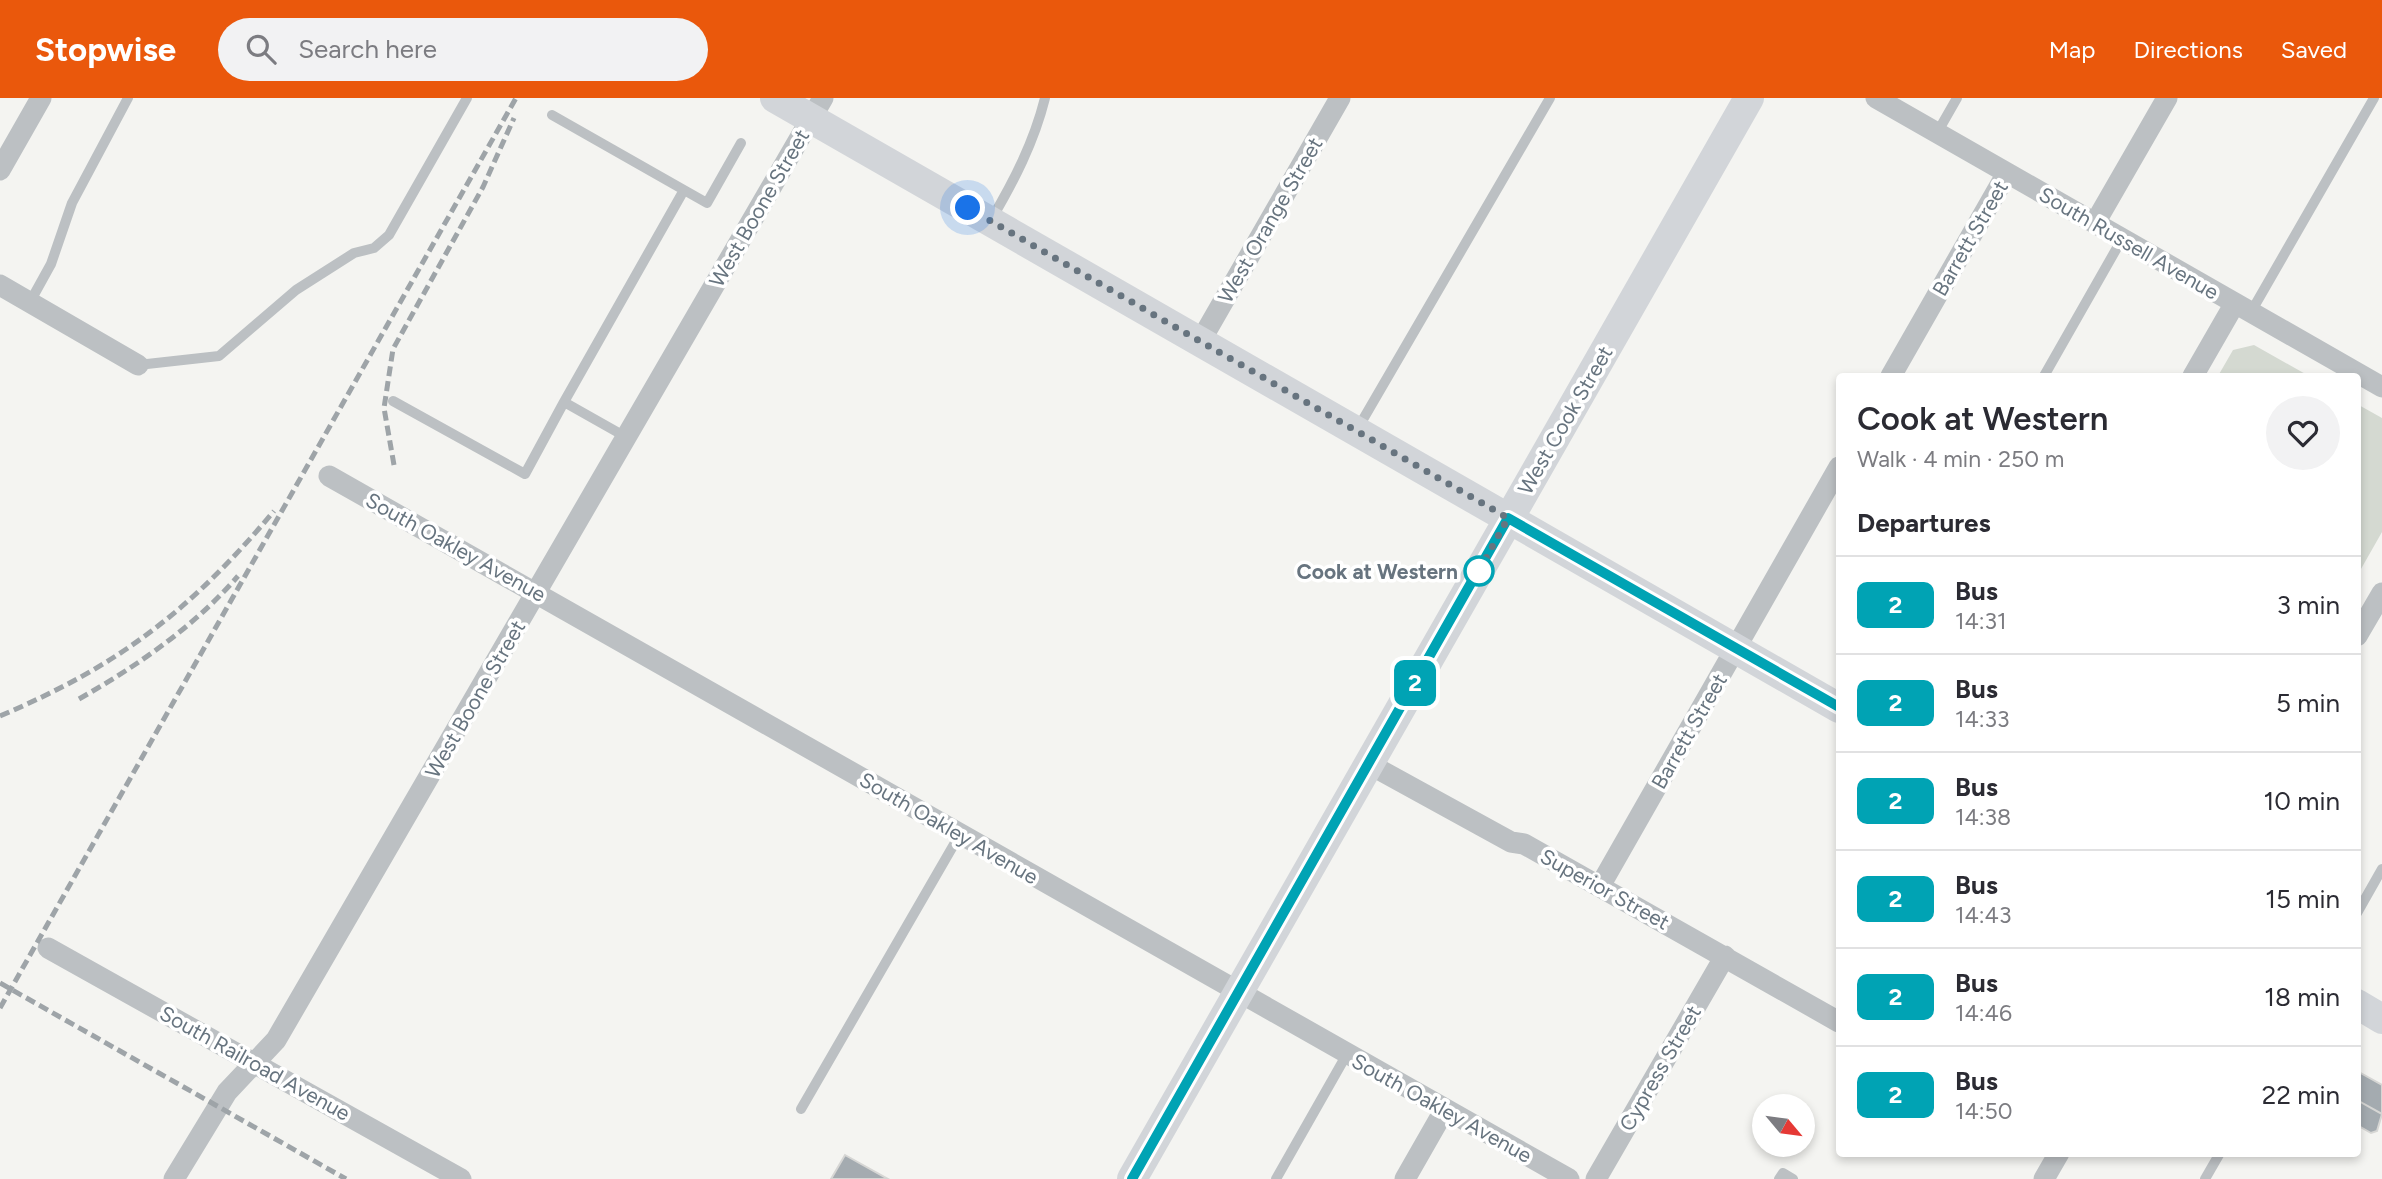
<!DOCTYPE html>
<meta charset="utf-8">
<style>
:root{--surface:#fff;--page:#f2f2f3;--text:#2b2b33;--muted:#7c7c81;--line:#e1e1e2;--accent:#ea580c}
body{margin:0;font-family:Figtree,sans-serif;background:var(--page);color:var(--text);height:100vh;display:flex;flex-direction:column;font-size:26px;white-space:nowrap}
*{box-sizing:border-box;margin:0}
p{font-size:23px;color:var(--muted)}
.icon{flex:none;width:38px;height:38px;fill:none;stroke:currentColor;stroke-width:2;stroke-linecap:round;stroke-linejoin:round}
.map{position:relative;flex:1;overflow:hidden}
.details{position:absolute;left:1836px;top:275px;width:525px;height:784px;display:flex;flex-direction:column;background:var(--surface);border-radius:7px;box-shadow:0 4px 10px #0003}
.details>*{flex:none}
.badge{padding:0 14px;border-radius:10px;font-size:24px;line-height:46px}
.needle{width:46px;rotate:119deg}
.tools{position:absolute;left:1752px;top:996px;display:grid;gap:14px}
.tools a{display:grid;place-items:center;width:63px;height:63px;border-radius:50%;background:var(--surface);box-shadow:0 4px 10px #0003;font-size:35px}
.you{position:absolute;width:35px;height:35px;margin:-18px;border:5px solid #fff;border-radius:50%;background:#1a73e8;box-shadow:0 0 0 10px #1a73e833}
.map>.badge{position:absolute;translate:-50% -50%;box-shadow:0 0 0 4px #fff}
h2{padding:0 21px;font-size:26px;line-height:63px}
.round{display:grid;place-items:center;flex:none;width:74px;height:74px;border-radius:37px;background:var(--page)}
.summary{display:flex;align-items:center;justify-content:space-between;height:119px;padding:0 21px}
h1{font-size:33px;font-weight:600;line-height:52px}
ul{padding:0;list-style:none}
li{display:flex;align-items:center;gap:21px;height:98px;padding:0 21px;border-top:2px solid var(--line)}
li div{flex:1}
li b{display:block;font-size:26px}
li em{font-style:normal}
li .badge{min-width:77px;font-weight:700;text-align:center}
header{display:flex;align-items:center;gap:42px;box-sizing:border-box;height:98px;padding:0 35px;background:var(--accent);color:#fff}
header strong{font-size:33px}
nav{display:flex;gap:38px;margin-inline-start:auto;font-size:24px}
.search{width:490px;height:63px;background:var(--page);display:flex;align-items:center;gap:18px;box-sizing:border-box;padding:0 24px;border-radius:38px;color:var(--muted);font-size:26px}
.map>svg:first-child{display:block}
.green{fill:#d4d9d1}
.building{fill:#a4abb0;stroke:#d6d6d4;stroke-width:2}
.lines{fill:none;stroke-linecap:round;stroke-linejoin:round}
.lane{stroke:#bcc0c3;stroke-width:10}
.street{stroke:#bcc0c3;stroke-width:21}
.secondary{stroke:#d2d5d9;stroke-width:30}
.rail{stroke:#9ea4a8;stroke-width:5;stroke-dasharray:10 5;stroke-linecap:butt}
.line-casing{stroke:#fff;stroke-width:16}
.line{stroke:#00a3b4;stroke-width:10}
.walk{stroke:#67747f;stroke-width:7;stroke-dasharray:0 12.6}
.stop-dot{fill:#fff;stroke:#00a3b4;stroke-width:3.5}
.labels{text-anchor:middle;dominant-baseline:central;stroke-width:7;stroke-linejoin:round;paint-order:stroke}
.street-label{font-size:21px;fill:#67747f;stroke:#fff}
.stop-label{font-size:21px;font-weight:bold;fill:#67747f;stroke:#fff;text-anchor:end}
</style>
<header>
<strong>Stopwise</strong>
<div class="search"><svg class="icon" aria-label="search" viewBox="0 0 24 24"><circle cx="10" cy="10" r="6"/><path d="M15 15l6 6"/></svg>Search here</div>
<nav><a>Map</a><a>Directions</a><a>Saved</a></nav>
</header>
<div class="map">
<svg width="2382" height="1081" viewBox="0 0 2382 1081">
<rect width="100%" height="100%" fill="#f4f4f1"/>
<path class="green" d="M2254,247L2309,278H2218L2233,252Z
M2357,306L2382,320V434L2357,478Z"/>
<path class="building" d="M2357,973L2382,987V1016L2357,1002Z
M2357,1002L2382,1016L2377,1033L2371,1035L2357,1027Z
M845,1057L888,1081H831Z"/>
<g class="lines">
<path class="lane" d="M552,17L684,92
M1937,35L1957,0
M991,122C1014,83 1034,44 1045,0
M30,204L51,166L72,105L128,0
M2251,214L2374,0
M138,267L219,258L296,192L354,155L374,150L389,137L467,0
M2044,278L2122,141
M393,303L525,376L564,304L626,339
M564,304L684,92L707,105L741,45
M1358,330L1550,0
M2357,815L2382,771
M801,1011L960,736
M1276,1081L1347,956
M1779,1081L1783,1075L1793,1081
M2205,1081L2220,1055"/>
<path class="street" d="M1876,0L2382,289
M0,72L41,0
M2095,125L2167,0
M0,187L138,267
M1200,244L1340,0
M1891,278L2007,75
M2193,278L2235,205
M329,378L1569,1081
M2357,538L2382,495
M1369,666L1511,744L1524,746L1839,924
M1600,788L1839,369
M48,850L461,1081
M174,1081L227,994L276,942L823,0
M1405,1081L1445,1011
M1596,1081L1725,858
M2044,1081L2059,1055"/>
<path class="secondary" d="M775,0L1839,610
M2357,906L2382,921
M1132,1081L1749,0"/>
<path class="rail" d="M394,367L384,310L393,251L483,89L514,20
M79,601C137,568 194,529 238,478
M0,618C120,567 191,512 274,413
M0,885L346,1081
M0,910L516,0"/>
</g>
<g class="lines">
<g class="line-casing">
<path id="line" d="M1132,1081L1508,420L1839,609"/>
</g>
<use href="#line" class="line"/>
<path class="walk" d="M968,110L1508,420L1479,473"/>
</g>
<circle class="stop-dot" cx="1479" cy="473" r="14"/>
<g class="labels">
<g class="street-label">
<text transform="translate(759 110) rotate(-60)">West Boone Street</text>
<text transform="translate(1270 122) rotate(-60)">West Orange Street</text>
<text transform="translate(1970 140) rotate(-60)">Barrett Street</text>
<text transform="translate(2129 145) rotate(30)">South Russell Avenue</text>
<text transform="translate(1565 322) rotate(-60)">West Cook Street</text>
<text transform="translate(456 449) rotate(29)">South Oakley Avenue</text>
<text transform="translate(475 601) rotate(-60)">West Boone Street</text>
<text transform="translate(1689 633) rotate(-60)">Barrett Street</text>
<text transform="translate(949 730) rotate(30)">South Oakley Avenue</text>
<text transform="translate(1605 791) rotate(29)">Superior Street</text>
<text transform="translate(255 965) rotate(29)">South Railroad Avenue</text>
<text transform="translate(1660 970) rotate(-60)">Cypress Street</text>
<text transform="translate(1442 1010) rotate(29)">South Oakley Avenue</text>
</g>
<g class="stop-label">
<text x="1458" y="473">Cook at Western</text>
</g>
</g>
</svg>
<div class="tools">
<a><svg class="needle" viewBox="-14 -14 28 28"><path d="M0-13l5 13h-10z" fill="#e53935"/><path d="M0 13l5-13h-10z" fill="#7c7c81"/></svg></a>
</div>
<div class="you" style="left:968px;top:110px"></div>
<b class="badge" style="left:1415px;top:585px;background:#00a3b4;color:#fff">2</b>
<section class="details">
<div class="summary"><div><h1>Cook at Western</h1><p>Walk · 4 min · 250 m</p></div><a class="round"><svg class="icon" aria-label="heart" viewBox="0 0 24 24"><path d="M12 20l-8-8c-3-5 5-10 8-4 3-6 11-1 8 4z"/></svg></a></div>
<h2>Departures</h2>
<ul>
<li><span class="badge" style="background:#00a3b4;color:#fff">2</span><div><b>Bus</b><p>14:31</p></div><em>3 min</em></li>
<li><span class="badge" style="background:#00a3b4;color:#fff">2</span><div><b>Bus</b><p>14:33</p></div><em>5 min</em></li>
<li><span class="badge" style="background:#00a3b4;color:#fff">2</span><div><b>Bus</b><p>14:38</p></div><em>10 min</em></li>
<li><span class="badge" style="background:#00a3b4;color:#fff">2</span><div><b>Bus</b><p>14:43</p></div><em>15 min</em></li>
<li><span class="badge" style="background:#00a3b4;color:#fff">2</span><div><b>Bus</b><p>14:46</p></div><em>18 min</em></li>
<li><span class="badge" style="background:#00a3b4;color:#fff">2</span><div><b>Bus</b><p>14:50</p></div><em>22 min</em></li>
</ul>
</section>
</div>
